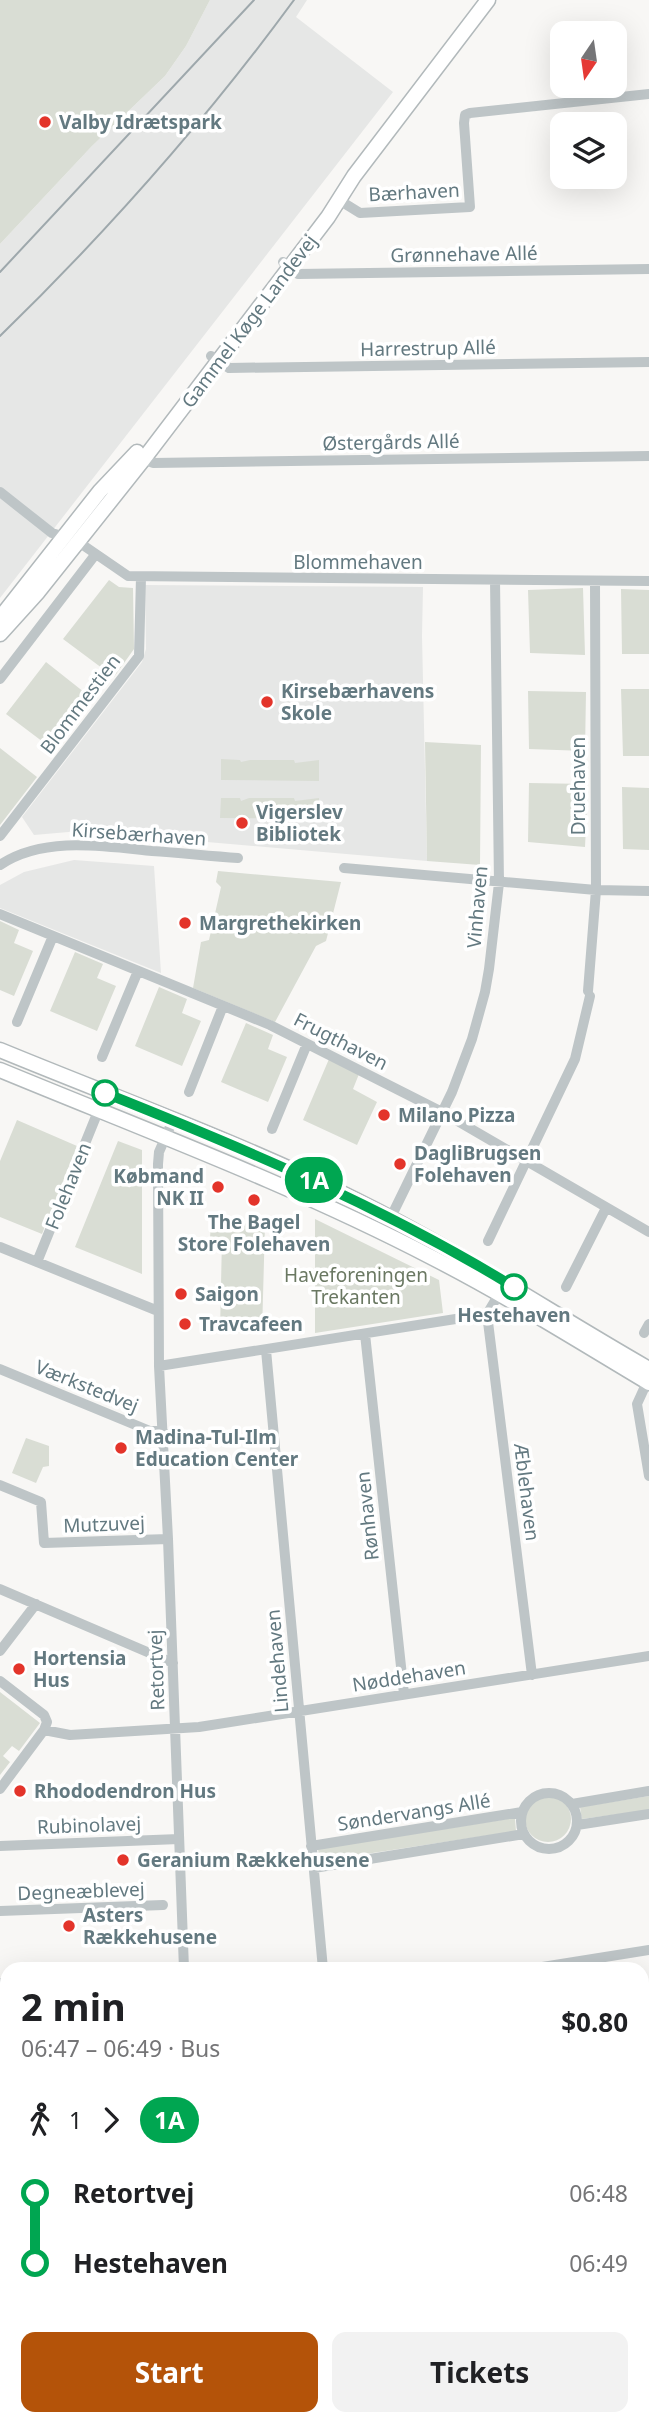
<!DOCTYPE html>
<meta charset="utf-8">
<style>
:root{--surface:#fff;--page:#f2f2f2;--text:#202124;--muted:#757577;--accent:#b45309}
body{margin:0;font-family:"Noto Sans",sans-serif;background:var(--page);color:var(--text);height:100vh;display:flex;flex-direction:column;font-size:26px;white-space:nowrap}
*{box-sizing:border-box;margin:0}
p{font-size:23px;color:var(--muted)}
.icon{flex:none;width:38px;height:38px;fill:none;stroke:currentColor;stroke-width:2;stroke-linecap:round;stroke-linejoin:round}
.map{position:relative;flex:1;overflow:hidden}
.details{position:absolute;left:0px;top:1962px;width:649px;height:464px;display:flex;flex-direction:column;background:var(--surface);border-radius:21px 21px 0 0;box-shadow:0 7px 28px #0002}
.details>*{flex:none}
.badge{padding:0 14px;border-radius:23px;font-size:24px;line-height:46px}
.needle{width:46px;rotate:193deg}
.buttons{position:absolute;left:550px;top:21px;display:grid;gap:14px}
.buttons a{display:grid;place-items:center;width:77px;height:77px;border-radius:14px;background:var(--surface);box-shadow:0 7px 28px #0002;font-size:35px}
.map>.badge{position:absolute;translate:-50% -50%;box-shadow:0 0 0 4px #fff}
.legs{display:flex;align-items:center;gap:10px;height:77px;padding:0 21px;font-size:23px}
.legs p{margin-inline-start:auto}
.summary{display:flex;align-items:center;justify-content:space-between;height:119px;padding:0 21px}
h1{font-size:38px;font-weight:700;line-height:52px}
.button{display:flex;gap:14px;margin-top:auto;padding:14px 21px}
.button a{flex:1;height:80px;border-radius:14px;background:var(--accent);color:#fff;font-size:28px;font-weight:700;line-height:80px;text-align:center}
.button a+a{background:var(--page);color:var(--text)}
ul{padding:0 21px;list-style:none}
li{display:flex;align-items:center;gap:24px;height:70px;font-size:26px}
li i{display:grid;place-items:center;width:10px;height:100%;margin:0 9px;background:currentColor}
li i::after{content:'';width:18px;height:18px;margin:-9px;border:5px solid;border-radius:50%;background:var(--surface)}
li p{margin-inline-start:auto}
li:first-child i{background:linear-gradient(#0000 50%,currentColor 0)}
li:last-child i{background:linear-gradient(currentColor 50%,#0000 0)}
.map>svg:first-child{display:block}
.built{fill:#e6e7e6}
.green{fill:#d9ddd4}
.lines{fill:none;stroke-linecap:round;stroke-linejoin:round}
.major-casing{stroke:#b2b9bb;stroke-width:17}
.minor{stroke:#bec5c7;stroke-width:10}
.major{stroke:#fff;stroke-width:14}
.tram{stroke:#9ea8ac;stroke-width:2}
.rail{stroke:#9ea8ac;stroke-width:2.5;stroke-dasharray:10 5;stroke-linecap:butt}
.line-1-casing{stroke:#fff;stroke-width:16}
.line-1{stroke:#00a651;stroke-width:10}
.poi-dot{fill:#e3342a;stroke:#fff;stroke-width:2.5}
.stop-1-dot{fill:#fff;stroke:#00a651;stroke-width:3.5}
.labels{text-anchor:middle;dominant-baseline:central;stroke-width:7;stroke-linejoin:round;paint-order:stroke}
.poi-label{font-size:19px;font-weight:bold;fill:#637980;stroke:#fff;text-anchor:start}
.street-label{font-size:19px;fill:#637980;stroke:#fff}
.park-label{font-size:19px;fill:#6a7862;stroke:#fff}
.stop-label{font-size:19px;font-weight:bold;fill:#637980;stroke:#fff}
</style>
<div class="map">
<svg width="649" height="2424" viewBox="0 0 649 2424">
<rect width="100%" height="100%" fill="#f8f7f5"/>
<path class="built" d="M210,0H307L296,17L393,92L0,598V244L92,146L165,76L186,46Z
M145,585L423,587L422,636L427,861L80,831L34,835L22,817L142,662L146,649Z
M74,860L154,866L161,973L0,908V885L24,872Z
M0,2276L7,2282V2409L0,2402Z
M605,2418V2424H373L330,2419Z
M16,2419H121L125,2424H22Z"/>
<path class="green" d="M0,0H210L186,46L165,76L92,146L0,244Z
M109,580L119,587L133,588L134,649L114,677L63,639Z
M583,588L585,655L530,653L528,590Z
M621,589L649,590V654H622Z
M46,662L94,700L55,751L6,714Z
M621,689H649V756H623Z
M528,691L586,692L585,751L529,749Z
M425,742L481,745L480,865L427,861Z
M0,748L37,777L0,825Z
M221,759L240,760L241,762L250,760H294L295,763L319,760V781L221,780Z
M529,783L588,784L585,847L528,842Z
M622,787L649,788V850L623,849Z
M221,798H240L241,801L249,798H294L295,801L319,798V819L220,818Z
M218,871L341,882L326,941L316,946L275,1022L193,988L201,942L209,940L221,887L216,882Z
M0,921L19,930L14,943L33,951L14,996L0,990Z
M75,952L103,964L97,978L116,986L97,1031L50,1011Z
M159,987L187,999L182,1013L201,1021L182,1066L135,1046Z
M246,1023L273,1035L268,1049L287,1057L268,1102L221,1082Z
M329,1059L359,1074L353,1089L377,1102L357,1145L303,1120Z
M17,1120L77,1146L42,1234L0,1217V1161Z
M118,1141L142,1150V1274L75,1247Z
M315,1219L439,1280L443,1313L315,1333Z
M211,1223L265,1224L262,1333L220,1332L222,1238H210Z
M26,1438L49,1446V1466L43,1467L36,1483L12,1473Z
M0,1692L40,1723L19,1751L12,1746L3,1756L10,1762L0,1775Z
M525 1819a23 23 0 1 1 46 0a23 23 0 1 1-46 0Z
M649,1796V1810L582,1819L580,1807Z
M513,1818L515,1819L516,1831L320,1861L318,1849Z
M642,2236L649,2270V2369L642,2370Z
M649,2373V2424H604L605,2419L642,2418V2374Z"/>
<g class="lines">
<g class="major-casing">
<path id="major" d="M0,618L100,491L137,452
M0,634L38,592L143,460L328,217L354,176L488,0
M0,1050C119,1099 241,1143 356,1200C457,1250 551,1313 649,1369
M0,1070C145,1130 293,1185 433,1258C507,1296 577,1340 649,1383"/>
</g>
<path class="minor" d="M339,200L360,213L470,207L464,123L465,115L470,113L649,94
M283,262L298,274L649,269
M211,356L229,368L649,362
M139,457L153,463L649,456
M0,492L52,533L77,541L128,576L649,581
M0,679L95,555
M0,836L139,656L141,577
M0,865C43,836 103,846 152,851C181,853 209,856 238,858
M344,868L596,890L649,891
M0,914L270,1025L442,1112L649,1232
M588,991L596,890L595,581
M17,1022L53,936
M102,1057L138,971
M189,1092L223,1006
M173,1120L159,1152L158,1164L159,1366L168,1539L184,1969
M272,1129L307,1044
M391,1217L452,1092L472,1039L485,992L489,969L499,883L495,580
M488,1241L575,1059L590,996
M0,1247L158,1311
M37,1262L99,1109
M566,1287L606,1208
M487,1314L532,1675
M644,1333L649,1324
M365,1334L404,1694
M266,1350L323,1969
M159,1366L487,1314L499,1294
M0,1369L150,1431H163
M647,1382L637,1404L649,1476
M0,1485L41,1502L44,1543L168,1539
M0,1589L173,1663
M0,1651L36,1604
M0,1681L44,1715L47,1722L44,1730L0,1789
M44,1730L70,1735L199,1727L649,1656
M521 1821a28 28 0 1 1 56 0a28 28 0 1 1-56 0Z
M572,1804L649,1791
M577,1825L649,1814
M0,1846L179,1839
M311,1846L522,1812
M314,1868L524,1834
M0,1911L163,1905
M530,1969L649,1950
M0,1983L7,1994
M0,2030L7,2026
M0,2197L7,2198
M642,2363L649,2362
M280,2418L285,2424"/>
<use href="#major" class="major"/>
<path class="tram" d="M0,272L254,0
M0,336C107,232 206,120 294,0
M0,2385L7,2392
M24,2418L30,2424"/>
<path class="rail" d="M0,2295L7,2303
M0,2362L7,2369
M57,2418L62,2424
M105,2418L109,2424
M370,2418L435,2424
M462,2418H500
M532,2424L599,2418"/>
</g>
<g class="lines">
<g class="line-1-casing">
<path id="line-1" d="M105,1093C248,1150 383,1207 514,1287"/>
</g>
<use href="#line-1" class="line-1"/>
</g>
<g class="poi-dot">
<circle cx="45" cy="122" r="7"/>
<circle cx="267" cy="702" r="7"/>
<circle cx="242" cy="823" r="7"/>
<circle cx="185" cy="923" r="7"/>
<circle cx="384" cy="1115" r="7"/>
<circle cx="400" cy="1164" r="7"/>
<circle cx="218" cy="1187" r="7"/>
<circle cx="254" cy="1200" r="7"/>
<circle cx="181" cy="1294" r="7"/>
<circle cx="185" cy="1324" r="7"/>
<circle cx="121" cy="1448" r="7"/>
<circle cx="19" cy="1669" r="7"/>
<circle cx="20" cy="1791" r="7"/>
<circle cx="123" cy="1860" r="7"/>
<circle cx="69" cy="1926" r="7"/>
</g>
<g class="stop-1-dot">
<circle cx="105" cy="1093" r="12"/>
<circle cx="514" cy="1287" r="12"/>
</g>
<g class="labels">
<g class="poi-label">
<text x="59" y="122">Valby Idrætspark</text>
<text x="281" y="691">Kirsebærhavens<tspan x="281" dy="22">Skole</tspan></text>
<text x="256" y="812">Vigerslev<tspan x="256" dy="22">Bibliotek</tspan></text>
<text x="199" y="923">Margrethekirken</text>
<text x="398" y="1115">Milano Pizza</text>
<text x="414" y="1153">DagliBrugsen<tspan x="414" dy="22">Folehaven</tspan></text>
<text x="204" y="1176" text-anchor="end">Købmand<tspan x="204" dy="22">NK II</tspan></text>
<text x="254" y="1222" text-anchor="middle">The Bagel<tspan x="254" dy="22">Store Folehaven</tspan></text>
<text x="195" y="1294">Saigon</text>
<text x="199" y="1324">Travcafeen</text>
<text x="135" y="1437">Madina-Tul-Ilm<tspan x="135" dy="22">Education Center</tspan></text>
<text x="33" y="1658">Hortensia<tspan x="33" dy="22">Hus</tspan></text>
<text x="34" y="1791">Rhododendron Hus</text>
<text x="137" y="1860">Geranium Rækkehusene</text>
<text x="83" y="1915">Asters<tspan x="83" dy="22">Rækkehusene</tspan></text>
</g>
<g class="street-label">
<text transform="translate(414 192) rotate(-3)">Bærhaven</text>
<text transform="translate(464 254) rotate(-1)">Grønnehave Allé</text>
<text transform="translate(249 321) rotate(-53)">Gammel Køge Landevej</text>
<text transform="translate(428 348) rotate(-1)">Harrestrup Allé</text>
<text transform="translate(391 442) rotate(-1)">Østergårds Allé</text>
<text x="358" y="562">Blommehaven</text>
<text transform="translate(80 704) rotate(-53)">Blommestien</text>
<text transform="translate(578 786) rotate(-90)">Druehaven</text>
<text transform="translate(139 834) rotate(4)">Kirsebærhaven</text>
<text transform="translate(477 907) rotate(-85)">Vinhaven</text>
<text transform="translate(341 1041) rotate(27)">Frugthaven</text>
<text transform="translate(68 1186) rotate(-68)">Folehaven</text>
<text transform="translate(87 1386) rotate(22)">Værkstedvej</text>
<text transform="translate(527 1492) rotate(83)">Æblehaven</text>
<text transform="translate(367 1516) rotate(-96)">Rønhaven</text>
<text transform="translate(104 1524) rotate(-2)">Mutzuvej</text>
<text transform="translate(277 1661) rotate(-95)">Lindehaven</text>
<text transform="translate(156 1670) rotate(-92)">Retortvej</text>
<text transform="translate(409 1676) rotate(-9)">Nøddehaven</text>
<text transform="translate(414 1812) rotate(-9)">Søndervangs Allé</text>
<text transform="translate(89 1825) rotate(-2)">Rubinolavej</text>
<text transform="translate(81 1891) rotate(-2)">Degneæblevej</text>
</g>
<g class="park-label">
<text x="356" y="1275">Haveforeningen<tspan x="356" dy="22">Trekanten</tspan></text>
</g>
<g class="stop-label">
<text x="514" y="1315">Hestehaven</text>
</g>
</g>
</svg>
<div class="buttons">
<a><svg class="needle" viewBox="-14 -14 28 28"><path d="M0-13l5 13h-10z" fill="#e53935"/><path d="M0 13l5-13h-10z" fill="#757577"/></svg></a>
<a><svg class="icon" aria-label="layers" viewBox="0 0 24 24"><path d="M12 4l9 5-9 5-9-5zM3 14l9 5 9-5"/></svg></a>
</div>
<b class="badge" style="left:314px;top:1180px;background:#00a651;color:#fff">1A</b>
<section class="details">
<div class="summary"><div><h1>2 min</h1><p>06:47 – 06:49 · Bus</p></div><b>$0.80</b></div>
<div class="legs"><svg class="icon" aria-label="walk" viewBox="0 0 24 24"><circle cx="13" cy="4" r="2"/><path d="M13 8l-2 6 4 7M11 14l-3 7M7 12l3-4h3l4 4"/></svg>1<svg class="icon" aria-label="forward" viewBox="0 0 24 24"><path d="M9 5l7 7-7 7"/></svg><b class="badge" style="background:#00a651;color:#fff">1A</b></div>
<ul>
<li><i style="color:#00a651"></i><b>Retortvej</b><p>06:48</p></li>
<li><i style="color:#00a651"></i><b>Hestehaven</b><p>06:49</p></li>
</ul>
<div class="button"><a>Start</a><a>Tickets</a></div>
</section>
</div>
